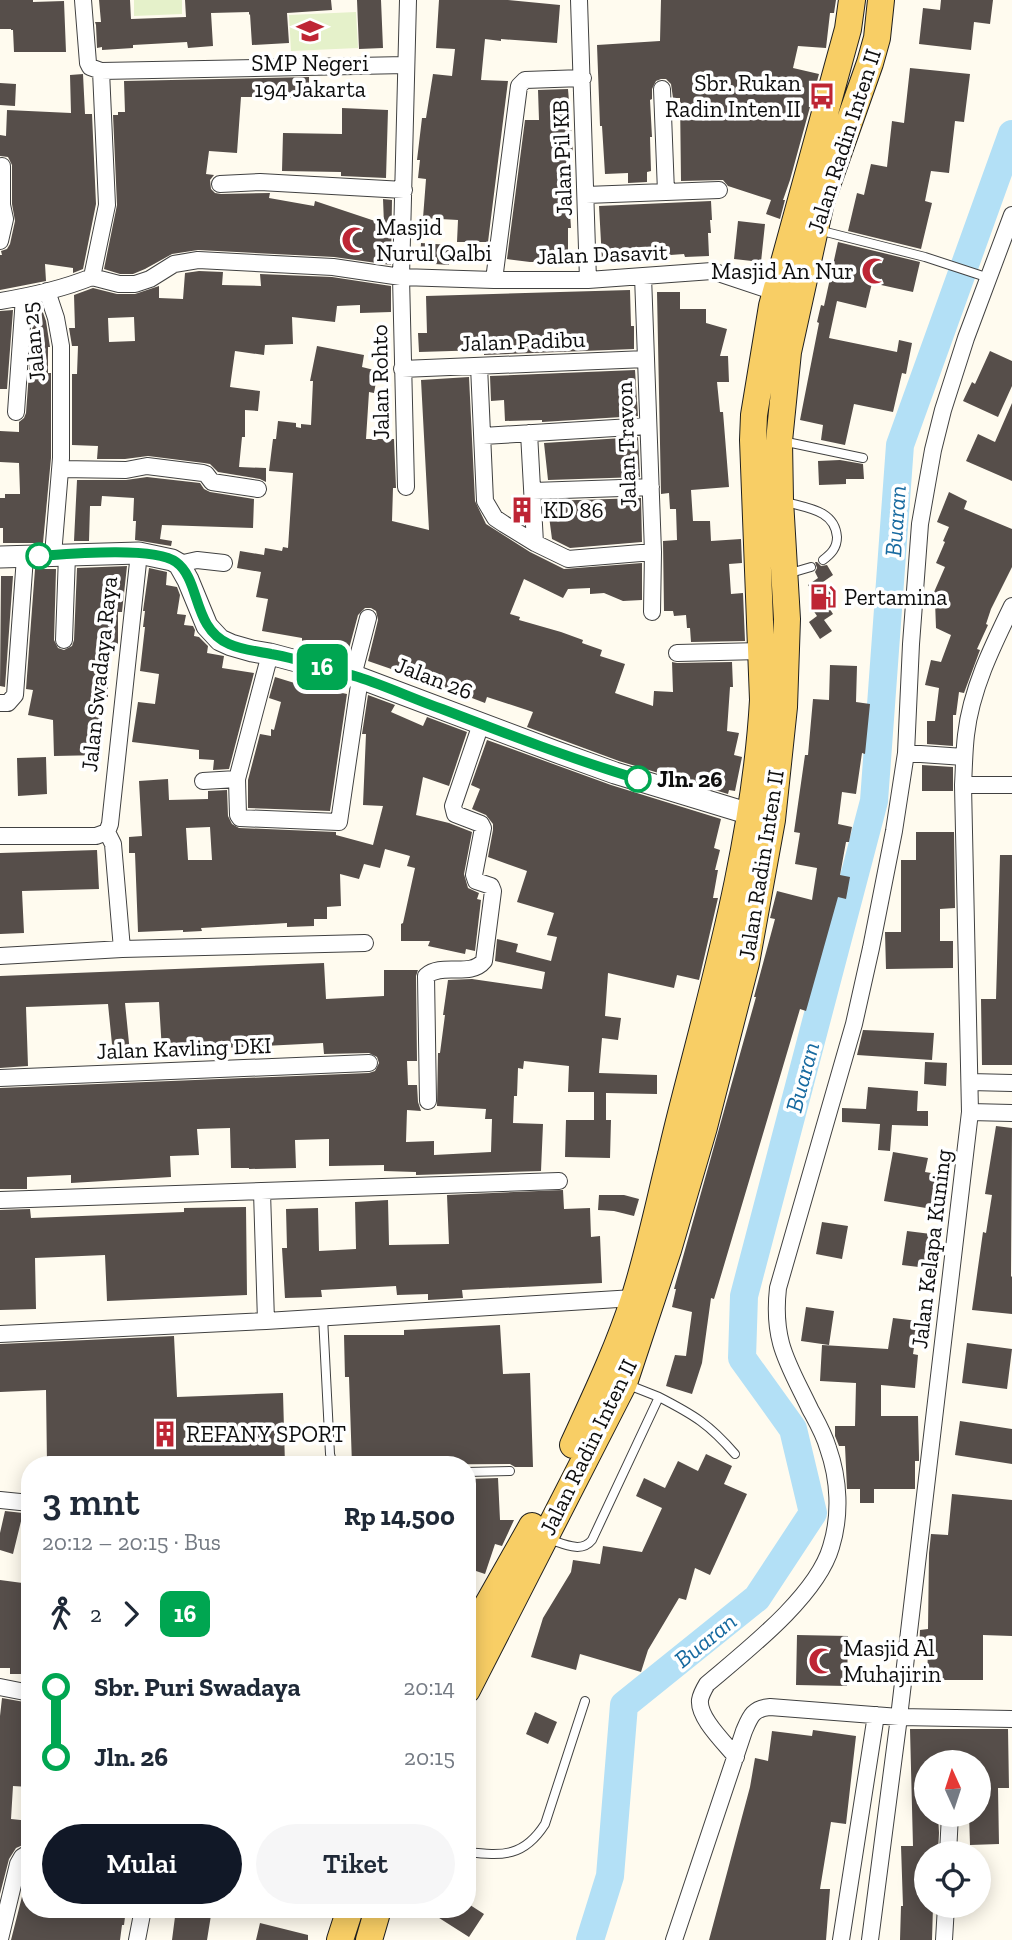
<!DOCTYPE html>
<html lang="id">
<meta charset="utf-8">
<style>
:root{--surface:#fff;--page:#f6f6f7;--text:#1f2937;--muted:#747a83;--accent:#111827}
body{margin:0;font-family:"Zilla Slab",serif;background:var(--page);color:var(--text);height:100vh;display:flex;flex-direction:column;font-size:26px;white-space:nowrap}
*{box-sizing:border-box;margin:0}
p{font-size:23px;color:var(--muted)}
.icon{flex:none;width:38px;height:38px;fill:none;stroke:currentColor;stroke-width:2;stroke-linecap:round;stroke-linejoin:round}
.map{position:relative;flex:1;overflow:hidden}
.details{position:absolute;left:21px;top:1456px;width:455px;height:462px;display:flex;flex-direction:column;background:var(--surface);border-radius:28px;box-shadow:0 4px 18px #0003}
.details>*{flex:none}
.badge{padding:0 14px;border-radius:10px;font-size:24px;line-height:46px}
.needle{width:46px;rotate:357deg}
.tools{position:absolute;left:914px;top:1750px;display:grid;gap:14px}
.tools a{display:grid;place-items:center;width:77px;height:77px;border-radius:50%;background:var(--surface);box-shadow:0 4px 18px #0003;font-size:35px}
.map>.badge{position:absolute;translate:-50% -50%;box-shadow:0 0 0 4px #fff}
.legs{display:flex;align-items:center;gap:10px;height:77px;padding:0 21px;font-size:23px}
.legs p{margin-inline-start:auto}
.headline{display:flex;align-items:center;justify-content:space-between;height:119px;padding:0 21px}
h1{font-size:38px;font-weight:600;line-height:52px}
.primary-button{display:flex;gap:14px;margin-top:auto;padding:14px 21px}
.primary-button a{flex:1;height:80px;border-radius:42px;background:var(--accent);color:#fff;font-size:28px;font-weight:600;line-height:80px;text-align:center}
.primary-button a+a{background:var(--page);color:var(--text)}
ul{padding:0 21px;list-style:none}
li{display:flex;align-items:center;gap:24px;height:70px;font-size:26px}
li i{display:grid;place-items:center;width:10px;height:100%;margin:0 9px;background:currentColor}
li i::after{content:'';width:18px;height:18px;margin:-9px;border:5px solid;border-radius:50%;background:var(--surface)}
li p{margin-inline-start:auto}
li:first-child i{background:linear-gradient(#0000 50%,currentColor 0)}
li:last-child i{background:linear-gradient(currentColor 50%,#0000 0)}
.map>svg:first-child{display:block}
.pitch{fill:#e5f1ca}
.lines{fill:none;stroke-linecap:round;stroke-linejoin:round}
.river{stroke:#b3e0f6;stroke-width:28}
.building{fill:#564e4a;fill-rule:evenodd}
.service-casing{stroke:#414141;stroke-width:10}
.minor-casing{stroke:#414141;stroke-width:18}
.tertiary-casing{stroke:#414141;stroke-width:23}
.primary-casing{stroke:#1f1f1f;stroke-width:28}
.service{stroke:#fff;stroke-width:8}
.minor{stroke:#fff;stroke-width:16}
.tertiary{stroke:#fff;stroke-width:21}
.primary{stroke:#f8ce65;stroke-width:26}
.line-1-casing{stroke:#fff;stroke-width:16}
.line-1{stroke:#00a651;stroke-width:10}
.stop-1-dot{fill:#fff;stroke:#00a651;stroke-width:3.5}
.labels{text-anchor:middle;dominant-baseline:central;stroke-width:7;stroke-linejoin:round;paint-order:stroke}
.poi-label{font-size:23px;fill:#0e0e0e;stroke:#fff;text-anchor:start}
.street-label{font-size:23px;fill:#0e0e0e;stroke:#fff}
.stop-label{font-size:23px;font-weight:bold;fill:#0e0e0e;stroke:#fff;text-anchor:start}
.water-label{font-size:24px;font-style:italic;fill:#176aa0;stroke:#fff}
</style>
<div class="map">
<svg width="1012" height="1940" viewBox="0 0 1012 1940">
<rect width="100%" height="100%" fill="#fffbef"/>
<path class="pitch" d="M134,0H182V14L134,16Z
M356,12L358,48L291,51L289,15Z"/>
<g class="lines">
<path class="river" d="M590,1940L610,1876L624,1705L757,1598L813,1513L793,1429L742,1358L744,1296L874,801L900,445L1012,134"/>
</g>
<path class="building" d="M0,0H33V2L64,1L66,52H14L13,30H11V29H0Z
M99,0H130L131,19L186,17L185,0H331L332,10L287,13L289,43L252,45L250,14L249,15V12L211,13L213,46L188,48L187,42L133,45V48L102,50V47L97,48L96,25L95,22H101Z
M357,0H381L383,48L359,49Z
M439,0H508L560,5L557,43L501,39V41L485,39L481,80L508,81L488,242H457L458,220L423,218L426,179L418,178L420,160H417L422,118H426L433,74L452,76L455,49L436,48Z
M661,0H836L834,13H830L826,48L798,46L793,68L819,74L790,180L783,200H785L780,219L766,214L771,200L728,186L723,180L681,181L680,98H673L671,84L666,79H661L656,81L652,89V99L650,100L652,137H650L651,171L647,172V182L628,183V173L605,174L602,126H600L597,45L660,41Z
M941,0H993L990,24L974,22L971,50L919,44L923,8L940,10Z
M910,68L970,74L964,122L955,121L949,173L931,171L925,201L932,203L921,249L848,231L857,193L864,195L871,164L887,167L892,121L904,123Z
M83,74L85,114H92L96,204L83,269L73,273V268L45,264L46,281L0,290V255H2L1,251L7,249L10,244L15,221L12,204V165L8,157L0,156V135L6,136L7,110L71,113L70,75Z
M309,77V97L264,99V97H241L237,153L209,151L206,174L214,175L210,180L211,189L215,193L221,194L270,193L269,198L314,206L315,201L384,224L383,199L392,200L391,265L334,257L198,250L172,254L145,269L133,274H120L104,269L117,205L113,115H118V112H125L124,81Z
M0,83L16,84L15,106L0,105Z
M568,89L573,152H566L571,228H568V262H530L507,259L525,120H539L538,90Z
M342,108L388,110L386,178L341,176V172L282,171L283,133L342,134Z
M711,201L712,220H710L711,233H708L709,256L685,257L684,254L602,260L599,206Z
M738,221L765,224L761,262L734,259Z
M838,242L920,262L913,292L872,283L866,308L837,301L829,338L897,352L899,340L912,343L906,374L902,373L893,412L854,404L845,445L821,440L823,425L800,420L819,323L817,322L821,305L824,306Z
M421,243L450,245L449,265L420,263Z
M199,271L223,272L222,285L261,286L260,274L332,277L391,286V312L360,313V305L337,306L335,322L292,317L293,344L265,345L264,355L235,351L230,387L260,391L258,411L245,410V437H242L239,467L266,468V482L260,479L218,472L210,464L204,463L148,456L125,459H97L98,446L72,445V374H77L78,346H72L69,328H75L74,295L93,288L117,294H135L159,286V298L183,299L185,273ZM134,317L135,341L109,342L108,318Z
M630,290L631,326H634V349L484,355V350L419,352L418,333H427L426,296Z
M657,292H680V309H706V323L727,329L720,356H728L729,382H717L720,412H723L729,487L691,490L693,521H710L711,541L741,539L742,563L729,564L731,594L743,593L745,641L691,642L690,628H687L686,615L674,616L673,611H664L663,541L677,540L676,509H670L669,493L661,494Z
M40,304L46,321L50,347H48V373H51V458L43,543H3V528H0V498H5V494H20V492L19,463L0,462V431L19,432V422L24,418L26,413L34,305Z
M13,310L7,389H0V311Z
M317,346L364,355L362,367L378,371L374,393L369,392L366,439H394L396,488H393L392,521L429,530L421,380L469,377L475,501L486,524L530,552L564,569L642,563V600L623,601L604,593L590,594V588L568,589L563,598L524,579L510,614L520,617L519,620L561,632L583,640L582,643L602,650L600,656L625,664L615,693L653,706L654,691L673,692L672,662L677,663L732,662L733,687H730L727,731L739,733L734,755L742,757L735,791L729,790L728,794L619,761L527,727L533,712L487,697L485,703L451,690L450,693L400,672L368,661L378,620L376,611L371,608H365L358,615L347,656L323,649L324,645L302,643V638L262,631L268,599L256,597L261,572L237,568L240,551L264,555L265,548L282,551L283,547L288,548L293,473L269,471L273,439H276L278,421L296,423V427L301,428V424L311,425L313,381H310Z
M990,351L1012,361V386L998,417L963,401L972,382L975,384Z
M635,370L638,416L542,422V420L505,421L504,400L491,401L490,376Z
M1012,403V481L966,461L978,434L995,442Z
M638,437L640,477L548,480L544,443Z
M840,460L863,464L864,479H846V484L819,485L818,461Z
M147,477L200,483L204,489L210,492L254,499L253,528L162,525L160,539L172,541L171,546L135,540L136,521H133L134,498L102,496L101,506H90L89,541H74L77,480H126Z
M949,492L967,501L964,509L1012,529V567L991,609L986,624L988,625L977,649L980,650L964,693L959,692L956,715H953V746L927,744V721H935L939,688L925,685L931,660L941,662L951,635L936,628L935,601L931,599L945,567L936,563L945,542L943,541L949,527L937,522Z
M641,498L642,542L570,548L552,539L547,501Z
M817,562L821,566L827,565L833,575L823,582L832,595L824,600L833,614L824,620L832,631L820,639L809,622L817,616L809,604L817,598L808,585L818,578L815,572L817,568L815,562Z
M127,566L122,612H118V646L107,647L108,697L100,698L102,755L54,756L53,720L28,715L33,690L26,689L35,569H56L54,640L58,648L64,650L72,646L74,640L77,568Z
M149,568L167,572L166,585L177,587L180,595L177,614L186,615L184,625L193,626L195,630L194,636L199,637L208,646L207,653L224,656L222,668L254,673L229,769L213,770L214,760L199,759V750L132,742L138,702L155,704L159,674L140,671L145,627H143L145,611H143Z
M1,576H13L5,687L0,686Z
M830,665L857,666L856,702L870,704L865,754L862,753L856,794L842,792L838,824L852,827L849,842H846L840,875L850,877L846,899L838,897L806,1011L800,1009L714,1299L711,1298L702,1363L692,1394L666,1386L675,1355L686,1356L692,1312L672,1307L676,1289H674L756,997H754L775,919L770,918L777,891L812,900L817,868L795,864L800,833L794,832L805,755H808L813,699L829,700Z
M275,677L301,685L303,678L314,682L313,687L347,694L330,811L248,808V780L260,734L271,736V729L274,730L281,702L269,698Z
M368,695L395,705L391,712L423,726L427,717L467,732L449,786L423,777L416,815L449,823L472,832L464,874L468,888L479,893L477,899L481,900L475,951L466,949L465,954L428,946L430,941H401V924L403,923L415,868L407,866L410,856L385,849L380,868L364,864L359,879L340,874L341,906L327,907V919H314V926L287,927V923L201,928L202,931L183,932V930L138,932L135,853H129V837L142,836L139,781L168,779L169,800L208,799V791L227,790L228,816L232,824L239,828L336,832V835L373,845L383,806L363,805L366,734H362ZM210,827L212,860H188L186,828Z
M487,740L611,785L721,819L714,848L720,850L715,870H718L713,898H718L699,980L677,975L674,988L608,973L605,1016L621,1018L618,1040L602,1038L599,1073L657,1075V1094L606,1093V1120H611L610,1158L565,1157L566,1120H594V1092H568L569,1066L524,1061L523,1069L518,1068L517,1096H514L513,1123L543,1124L541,1171L416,1175V1172L384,1171V1165L329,1166V1139L295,1140L296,1168L249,1169V1168H231L230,1128L197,1129L199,1155L170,1156L171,1177L71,1183V1175L27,1177V1189H0V1088L369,1073L375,1071L379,1063L377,1057L369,1053L324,1054L323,1043L162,1051L159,1002L125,1003L130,1053L113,1054L108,1004L26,1007L28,1066L0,1068V976L324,963L326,999L384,996V970H418L416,976L417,1061H407L408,1085H417L418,1102L421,1111L407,1110L406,1142L434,1141V1155L491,1152L492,1119H485L486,1109L437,1106L438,1053H440L445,1015H443L448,980L472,979L542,989L545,972L495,961L497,939L518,944L516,952L551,961L557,937L547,935L554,913L517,902L527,871L488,857L493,830V824L486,815L472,809L480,789L471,785Z
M46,757L47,794L18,796L17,758Z
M922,765L953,767V791H922Z
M916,832H954L955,908L940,909V941H953V968L886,969L885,932H901V860H916Z
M97,850L99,889L22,891L24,933L0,934V853Z
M1000,855H1012V1065H982L981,999H996Z
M863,1030L934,1033L932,1060L857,1055Z
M925,1062L947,1063L946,1086L924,1084Z
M868,1087L918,1091L917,1111H928V1126L892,1125L890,1151L878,1150L880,1124L842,1122V1108L866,1109Z
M996,1126L1012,1128L1011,1276L1012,1277V1314L972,1310L983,1232L986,1233L992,1195L985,1194Z
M893,1152L928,1158L925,1172L950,1176L944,1211L884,1201Z
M563,1190L564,1209L590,1208L591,1237L600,1236L602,1283L462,1290L463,1298L428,1300V1294L397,1295L396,1286L321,1290L322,1297L285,1298L282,1248H287L286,1209L318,1208L319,1251L356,1249L355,1202L388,1200L389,1245L449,1244L447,1195Z
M599,1195H624L639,1199L634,1216L614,1211L598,1210Z
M246,1207L247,1295L107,1301L105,1255L35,1258L36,1309L0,1310V1210L30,1209L31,1218L184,1212V1208Z
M822,1222L848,1226L842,1259L816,1254Z
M907,1231L931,1234L927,1268L902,1265Z
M806,1307L834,1311L829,1345L801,1341Z
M893,1318L918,1321L913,1354L918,1355L915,1388L881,1385V1416H918L919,1456V1461H915V1489H874V1503H860V1489H847L845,1446H839L835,1436V1426H855L856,1383L820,1381L822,1345L888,1349Z
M500,1325L503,1374L530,1373L533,1467H515L510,1464L352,1465L349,1377H345L344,1335H404V1330Z
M174,1336L177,1397L283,1393L285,1465H47L46,1390L0,1392V1344Z
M967,1343L1012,1349L1007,1389L962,1383Z
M960,1421L1012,1429V1464L955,1455Z
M706,1454L732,1466L724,1484L747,1494L710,1575L695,1568L686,1600L679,1598L648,1650L641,1672L580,1654L576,1670L531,1657L543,1618L571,1572L573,1560L600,1564L603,1546L642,1552L662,1508L636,1496L644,1478L665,1488L678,1461L698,1471Z
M498,1478L500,1520H514L502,1546L495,1544L485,1574L467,1568V1479Z
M952,1494L1012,1500V1636L983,1635V1680H927L928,1649H919L920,1630L928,1629L929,1553L931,1534L948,1535Z
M5,1511L23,1513L13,1554L0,1550V1533Z
M0,1580L30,1584L28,1674H10V1668H0Z
M797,1635L848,1636L847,1686L796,1685Z
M2,1698L30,1703L26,1773H30L29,1787L13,1786L11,1819L30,1821V1842L16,1848L9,1859L0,1894V1716Z
M535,1712L557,1722L548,1744L526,1734Z
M910,1729H1008L1009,1788H998L999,1844L970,1845L969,1815H978V1762H926V1815H938L939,1833L938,1853H926V1906H933L932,1940H900L901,1906H903L901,1846H913Z
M813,1730L856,1736L846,1824L831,1822L820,1889H830L826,1940H709L750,1787L755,1758L768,1761L772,1731L812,1736Z
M30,1865V1909H126L124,1925H122L120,1940H11Z
M467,1903L484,1914L469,1937L425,1909H467Z
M176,1909H212L207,1940H172Z
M260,1923L308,1935V1940H256Z"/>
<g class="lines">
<g class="service-casing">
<path id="service" d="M818,230L925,257L989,278
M782,441L863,458
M786,502C807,508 835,510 837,537C837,548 831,554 823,560
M787,574L811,567
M323,1317L330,1454L333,1465
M659,1397C694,1415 709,1424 735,1454
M467,1472L510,1471
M548,1539C562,1543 581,1554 592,1540L659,1397L626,1384
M467,1852C503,1856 524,1857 545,1824L585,1701"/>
</g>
<g class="minor-casing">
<path id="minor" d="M83,0L88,63L90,67L101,71L406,65
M579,0L588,280
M662,89L666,192
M220,184L260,182L404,190
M586,195L719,190
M0,241L5,219L2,205V166
M643,276L653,552L652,612
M92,277L119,284H135L150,279L174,264L198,260L333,267L401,277L494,280H588L712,271L784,295
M494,280L519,86L525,80L583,78
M47,291L56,318L61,346V458L53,555
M0,301C31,296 62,289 92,277L107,205L101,71
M479,366L485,501L495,518L504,524L535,543L568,559L653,552
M402,369L646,359
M16,412L24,297
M529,433L535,543
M483,436L648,426
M60,469L126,470L147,466L203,473L206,474L212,482L258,489
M406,487L401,277L408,0
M533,491L651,487
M179,564L197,560L224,563
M64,640L67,555
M677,653L761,651
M270,654L237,779L238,815L240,818L339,822L360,678
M353,676L368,618
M0,703H8L15,695L25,557
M906,753L964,757
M203,781L237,779
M963,785H1012
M107,832L110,824L139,553
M107,832L113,844L122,949
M0,836H96L107,832
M0,956L122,949L365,943
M0,1078L369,1063
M970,1082L1012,1083
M428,1101L426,976C442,962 470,978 484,961L493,891L491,886L476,881L474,875L483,828L481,824L455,814L453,806L481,724
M970,1112L1012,1113
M262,1192L266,1321
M0,1200L559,1181
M0,1334L266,1321L634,1298
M0,1500L30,1503
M0,1687L30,1693
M736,1757C725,1743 698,1718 700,1700C701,1694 704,1689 707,1684C746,1651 817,1596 831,1547C841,1515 839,1479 828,1448C824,1434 817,1422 810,1409C788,1363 772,1342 778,1288L854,1024L871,948L894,831L906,753L911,644L920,524L933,450L943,410L966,338L1012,215
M948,1853L950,1815
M0,1939L18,1864L22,1857L30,1852
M137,1940L143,1909
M674,1940L744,1731C750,1717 753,1708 770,1707L899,1717L1012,1719
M841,1940L876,1715
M870,1940L899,1717L970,1112L963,785C964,768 964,752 966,735C971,690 992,647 1012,606
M944,1940L946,1906"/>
</g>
<g class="tertiary-casing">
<path id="tertiary" d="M0,557L139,553L172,560L179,564L188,580L207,626L220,640L231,645L252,651L270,654L360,678L554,751L615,773L750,814"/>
</g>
<g class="primary-casing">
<path id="primary" d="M573,1445C595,1397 618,1349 634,1299C649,1252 659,1203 671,1155C678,1124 686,1094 694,1063C725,944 756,823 763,700L753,440L754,415L772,306L848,29L852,0
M467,1641L532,1526
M467,1690L624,1383L668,1250L704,1127L746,963L772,820L784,707L787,619L780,500L779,441L788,352L821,202L870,63L877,38L881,0
M340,1940L350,1909
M369,1940L378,1909"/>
</g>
<use href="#service" class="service"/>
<use href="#minor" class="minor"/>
<use href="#tertiary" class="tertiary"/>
<use href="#primary" class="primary"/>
</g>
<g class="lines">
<g class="line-1-casing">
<path id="line-1" d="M39,556C67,554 154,546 176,562C201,580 192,628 229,644C242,650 257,651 271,654C300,659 329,669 358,677C386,686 414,699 442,709C507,734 572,759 638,779"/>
</g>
<use href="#line-1" class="line-1"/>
</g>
<defs>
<g id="school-bare" transform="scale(2.1)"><path d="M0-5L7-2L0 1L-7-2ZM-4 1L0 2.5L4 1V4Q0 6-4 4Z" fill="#be2534" stroke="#fff" stroke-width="2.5" paint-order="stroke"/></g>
<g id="bus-bare" transform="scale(2.1)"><path d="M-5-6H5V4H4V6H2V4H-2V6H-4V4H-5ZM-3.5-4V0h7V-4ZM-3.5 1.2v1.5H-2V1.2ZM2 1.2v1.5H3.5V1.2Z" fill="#be2534" stroke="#fff" stroke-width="2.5" paint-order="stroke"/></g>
<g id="mosque-bare" transform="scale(2.1)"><path d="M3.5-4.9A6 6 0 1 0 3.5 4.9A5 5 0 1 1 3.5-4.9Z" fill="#be2534" stroke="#fff" stroke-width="2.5" paint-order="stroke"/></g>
<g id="building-bare" transform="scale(2.1)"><path d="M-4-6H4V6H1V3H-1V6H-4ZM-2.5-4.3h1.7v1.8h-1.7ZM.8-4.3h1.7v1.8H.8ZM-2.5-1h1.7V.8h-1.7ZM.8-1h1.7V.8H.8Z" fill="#be2534" stroke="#fff" stroke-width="2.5" paint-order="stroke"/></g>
<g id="fuel-bare" transform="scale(2.1)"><path d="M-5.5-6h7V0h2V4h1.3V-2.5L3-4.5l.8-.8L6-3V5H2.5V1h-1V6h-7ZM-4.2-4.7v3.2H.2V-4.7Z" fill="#be2534" stroke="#fff" stroke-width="2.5" paint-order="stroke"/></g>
</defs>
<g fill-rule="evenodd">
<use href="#school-bare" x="310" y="31"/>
<use href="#bus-bare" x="822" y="96"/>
<use href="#mosque-bare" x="355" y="240"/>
<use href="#mosque-bare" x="875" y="271"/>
<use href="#building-bare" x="522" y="510"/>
<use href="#fuel-bare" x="823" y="597"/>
<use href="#building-bare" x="165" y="1434"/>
<use href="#mosque-bare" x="822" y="1661"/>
</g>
<g class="stop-1-dot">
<circle cx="39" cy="556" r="12"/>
<circle cx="638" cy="779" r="12"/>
</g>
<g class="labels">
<g class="poi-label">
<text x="310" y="63" text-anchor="middle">SMP Negeri<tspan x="310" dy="26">194 Jakarta</tspan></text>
<text x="801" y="83" text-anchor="end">Sbr. Rukan<tspan x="801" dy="26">Radin Inten II</tspan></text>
<text x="376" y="227">Masjid<tspan x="376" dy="26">Nurul Qalbi</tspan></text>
<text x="854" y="271" text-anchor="end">Masjid An Nur</text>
<text x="543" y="510">KD 86</text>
<text x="844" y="597">Pertamina</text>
<text x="186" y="1434">REFANY SPORT</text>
<text x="843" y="1648">Masjid Al<tspan x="843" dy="26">Muhajirin</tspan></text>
</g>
<g class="street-label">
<text transform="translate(844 141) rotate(-72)">Jalan Radin Inten II</text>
<text transform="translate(562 158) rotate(-92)">Jalan Pil KB</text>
<text transform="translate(602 254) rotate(-2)">Jalan Dasavit</text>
<text transform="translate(523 341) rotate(-2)">Jalan Padibu</text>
<text transform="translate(33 342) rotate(-96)">Jalan 25</text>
<text transform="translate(380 382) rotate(-91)">Jalan Rohto</text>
<text transform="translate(626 445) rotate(-92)">Jalan Travon</text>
<text transform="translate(99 674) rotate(-84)">Jalan Swadaya Raya</text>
<text transform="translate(434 678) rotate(21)">Jalan 26</text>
<text transform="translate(761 865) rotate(-81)">Jalan Radin Inten II</text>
<text transform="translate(184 1048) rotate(-2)">Jalan Kavling DKI</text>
<text transform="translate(931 1249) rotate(-83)">Jalan Kelapa Kuning</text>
<text transform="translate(588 1447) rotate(-64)">Jalan Radin Inten II</text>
</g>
<g class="stop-label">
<text x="657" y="779">Jln. 26</text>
</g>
<g class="water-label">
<text transform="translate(895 521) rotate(-86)">Buaran</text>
<text transform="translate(802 1077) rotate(-75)">Buaran</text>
<text transform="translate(705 1640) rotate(-39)">Buaran</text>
</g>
</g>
</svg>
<div class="tools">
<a><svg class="needle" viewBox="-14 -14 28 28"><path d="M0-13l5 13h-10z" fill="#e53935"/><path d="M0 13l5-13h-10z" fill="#747a83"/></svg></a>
<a><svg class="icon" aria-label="locate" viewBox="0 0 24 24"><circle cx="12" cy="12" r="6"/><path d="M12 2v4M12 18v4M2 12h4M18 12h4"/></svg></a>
</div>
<b class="badge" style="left:322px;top:667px;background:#00a651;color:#fff">16</b>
<section class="details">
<div class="headline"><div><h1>3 mnt</h1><p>20:12 – 20:15 · Bus</p></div><b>Rp 14,500</b></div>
<div class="legs"><svg class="icon" aria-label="walk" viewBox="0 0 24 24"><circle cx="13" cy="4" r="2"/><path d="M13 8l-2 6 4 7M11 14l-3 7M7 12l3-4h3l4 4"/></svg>2<svg class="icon" aria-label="forward" viewBox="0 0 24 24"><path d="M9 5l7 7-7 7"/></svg><b class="badge" style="background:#00a651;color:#fff">16</b></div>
<ul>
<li><i style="color:#00a651"></i><b>Sbr. Puri Swadaya</b><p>20:14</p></li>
<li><i style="color:#00a651"></i><b>Jln. 26</b><p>20:15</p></li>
</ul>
<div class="primary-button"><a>Mulai</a><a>Tiket</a></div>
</section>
</div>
